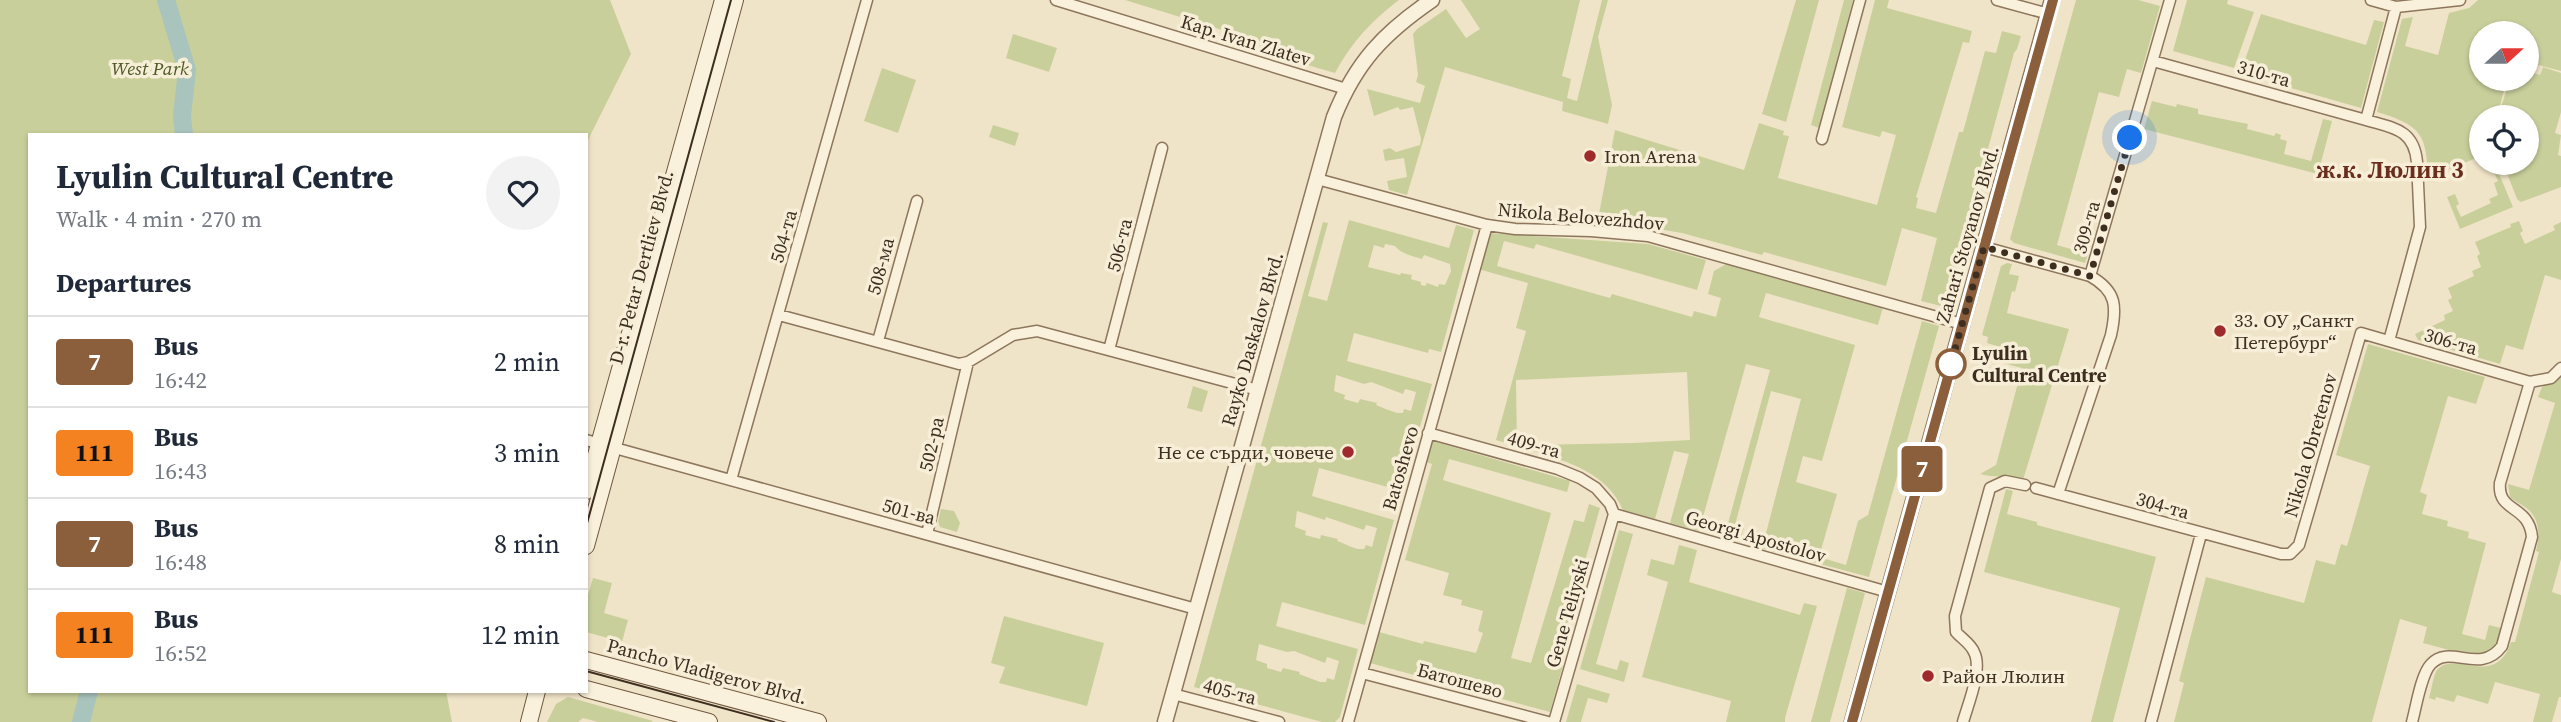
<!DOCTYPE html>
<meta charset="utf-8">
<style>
:root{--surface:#fff;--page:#f2f2f3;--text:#1f2937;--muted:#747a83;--line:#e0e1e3}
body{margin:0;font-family:"Source Serif 4",serif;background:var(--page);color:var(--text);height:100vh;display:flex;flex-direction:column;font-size:26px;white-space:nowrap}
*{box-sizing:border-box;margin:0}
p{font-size:23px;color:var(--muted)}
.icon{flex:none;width:38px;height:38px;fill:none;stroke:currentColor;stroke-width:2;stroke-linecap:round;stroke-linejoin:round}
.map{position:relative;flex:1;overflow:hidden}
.details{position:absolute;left:28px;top:133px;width:560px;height:560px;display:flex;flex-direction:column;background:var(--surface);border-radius:0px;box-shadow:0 2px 5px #0004}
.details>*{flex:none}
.badge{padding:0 14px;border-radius:5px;font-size:24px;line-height:46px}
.needle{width:46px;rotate:69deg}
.controls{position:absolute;left:2469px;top:21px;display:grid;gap:14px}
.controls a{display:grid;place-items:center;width:70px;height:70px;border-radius:50%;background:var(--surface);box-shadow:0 2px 5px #0004;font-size:35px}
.you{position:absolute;width:35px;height:35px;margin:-18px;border:5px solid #fff;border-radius:50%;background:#1a73e8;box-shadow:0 0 0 10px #1a73e833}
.map>.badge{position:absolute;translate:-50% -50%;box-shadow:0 0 0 4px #fff}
h2{padding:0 28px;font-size:26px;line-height:63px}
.round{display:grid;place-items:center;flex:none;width:74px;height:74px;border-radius:37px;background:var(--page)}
.overview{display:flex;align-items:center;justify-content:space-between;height:119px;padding:0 28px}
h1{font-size:33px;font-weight:700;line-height:52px}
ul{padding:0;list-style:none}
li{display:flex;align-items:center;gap:21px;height:91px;padding:0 28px;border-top:2px solid var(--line)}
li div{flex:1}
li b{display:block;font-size:26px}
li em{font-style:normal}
li .badge{min-width:77px;font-weight:700;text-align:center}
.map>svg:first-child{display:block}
.green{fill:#c9cf9b;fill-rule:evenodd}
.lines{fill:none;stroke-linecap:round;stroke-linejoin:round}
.river{stroke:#a9c4bc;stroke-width:18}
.minor-casing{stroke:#8d765c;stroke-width:13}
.tertiary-casing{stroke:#8d765c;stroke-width:17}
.secondary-casing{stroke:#6f573f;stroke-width:18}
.minor{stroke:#faf1dc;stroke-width:10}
.tertiary{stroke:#faf1dc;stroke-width:14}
.secondary{stroke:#faf1dc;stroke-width:16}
.tram{stroke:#3d2e20;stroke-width:2}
.line-casing{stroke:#fff;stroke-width:16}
.line{stroke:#8b5e3c;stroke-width:10}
.walk{stroke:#3d2e20;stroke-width:7;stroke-dasharray:0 12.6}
.poi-dot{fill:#9e2a2b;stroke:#f7eed8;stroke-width:2.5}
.stop-dot{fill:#fff;stroke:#8b5e3c;stroke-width:3.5}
.labels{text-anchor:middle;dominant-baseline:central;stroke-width:7;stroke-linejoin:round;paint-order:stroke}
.street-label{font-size:19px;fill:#3d2e20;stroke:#f7eed8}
.park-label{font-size:19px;font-style:italic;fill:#4d5a26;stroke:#f7eed8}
.poi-label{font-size:19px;fill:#3d2e20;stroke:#f7eed8;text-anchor:start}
.stop-label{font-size:19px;font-weight:bold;fill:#3d2e20;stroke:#f7eed8;text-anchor:start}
.quarter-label{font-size:23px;font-weight:bold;fill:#6b2e1e;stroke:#f7eed8}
</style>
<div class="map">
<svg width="2561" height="722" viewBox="0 0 2561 722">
<rect width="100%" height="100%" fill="#f0e4c8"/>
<path class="green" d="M0,0H610L631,54L586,144V135H30V691H446L452,722H0Z
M1125,0H1399C1372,20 1351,43 1335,73L1259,51L1261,42Z
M1461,0H1580L1562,76L1571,79L1567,98L1577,101L1602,0H1608L1598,37L1612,105L1608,124L1562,111L1563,102L1445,67L1407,195L1389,190L1387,181L1407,177L1404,158L1385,161L1383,150L1390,148L1396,152L1420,145L1421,139L1413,107L1400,110L1398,107L1374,116L1367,89L1420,103L1425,86L1416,82L1418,75L1413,34L1417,29L1446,9L1466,38L1480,29Z
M1796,0H1819L1786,122L1762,114Z
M1844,0H1853L1819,128L1811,125Z
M1875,0H1889L1887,8L1972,31L1969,43L1963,42L1916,197L1918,198L1916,208L1936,213L1959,132H1963L1985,51L1996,53L2002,31L2021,36L2017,49L2014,53L1945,307L1921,301L1937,238L1902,228L1886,286L1764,252L1762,255L1682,233L1598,219L1615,130L1744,170L1759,123L1784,131L1783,135L1789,136L1778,178L1877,205L1896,135L1882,131L1880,137L1842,127Z
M2076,0H2138L2160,6L2141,73L2127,69L2119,97L2099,92L2057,245L2088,254L2085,263L2014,243L2010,239Z
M2187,0H2228L2227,4L2254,12L2234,68L2173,51Z
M2478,0H2561V71L2527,62V33H2482V79H2507L2497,117H2482L2481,156L2433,176L2435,182H2428C2427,135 2423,126 2377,112L2402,19L2413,17L2405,46L2438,55L2449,13L2469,8Z
M2261,14L2366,45L2374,20L2384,22L2361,108L2291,88L2292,85L2241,71Z
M1013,34L1057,48L1049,72L1006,58Z
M2543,67L2561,73V112L2555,133L2561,135L2558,155L2561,156V187L2521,202L2517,199L2503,163H2527V117H2498L2510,79H2527V71L2540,75Z
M882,68L916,80L898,133L864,121Z
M2152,101L2176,107L2177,104L2198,109V114L2248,124L2247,129L2274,136L2276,133L2281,135L2280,139L2287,141L2284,154L2311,161L2323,119L2332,121L2318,174L2144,129Z
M993,125L1019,133L1015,146L989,137Z
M2497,169L2513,207L2460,229L2447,197L2455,194L2459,204L2456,206L2461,217L2491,203L2489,199L2498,195L2494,183L2498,181L2493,170Z
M1349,220L1449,248L1456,225L1474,230L1441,352L1429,349L1428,353L1354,333L1347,361L1432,384L1402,491L1319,468L1312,496L1394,520L1365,625L1282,602L1276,626L1358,649L1340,717L1335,722H1322L1194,687L1323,222L1328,223L1308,296L1327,301ZM1385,244L1395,246C1400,253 1412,256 1422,259L1424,255L1450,264L1451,271L1445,285L1439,284L1438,287L1427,283L1425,286L1421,285V282L1411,279L1412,275L1401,273L1400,275L1368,267L1374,245L1384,248ZM1336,375L1364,384L1371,382L1403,394L1405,389L1416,392L1411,411L1404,409L1403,413H1397C1390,411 1384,408 1376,405L1377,403L1360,399L1358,403L1344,399L1345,395L1334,391ZM1297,511L1325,520L1326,517L1364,530L1366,525L1377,528L1372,547L1366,545L1364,549H1358C1350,547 1346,544 1337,541L1338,539L1321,535L1320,539L1305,535L1306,531L1295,527ZM1259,644L1287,652L1294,651L1325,663L1327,657L1339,661L1334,680L1327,678L1326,682H1320L1299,674L1300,672L1283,668L1281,672L1267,668V664L1256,660Z
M2519,221L2523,231L2520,233L2525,244L2555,230L2553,226L2561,222V280L2545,275L2523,350L2506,345L2500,364L2418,340L2415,334L2445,320L2444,315L2453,311L2448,300L2452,298L2448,288L2474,276L2472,271L2481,267L2477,256L2480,254L2475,242L2511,227L2510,224Z
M1488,233L1648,244L1706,260L1697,290L1536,244L1534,249L1504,241L1497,266L1610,298L1612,294L1692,317L1694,311L1716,317L1721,298L1708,294L1714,271L1728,263L1883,307L1878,325L1766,293L1759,317L1855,345L1822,461L1803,456L1796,482L1837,494L1819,557L1846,565L1858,521L1868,515L1922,321L1939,326L1869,577L1753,546L1757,531L1766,533L1801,399L1771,391L1735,525L1744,528L1740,542L1724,538L1770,370L1746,364L1699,531L1670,523L1689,454L1674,451L1655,519L1623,510C1607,473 1569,462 1533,451L1532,445L1634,443L1690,440L1687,372L1516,380L1517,446L1496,440L1526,331L1516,328L1528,283L1478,269Z
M2007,263L2012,264L2009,274L2019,276L2015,292L2012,291L2007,313L2069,329L2023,480C2008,475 1995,478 1980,474L1996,465L2022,368L2003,363L2007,349L1987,343L1988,337L1982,335L2001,266Z
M2368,344L2485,377L2476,404L2448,396L2420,492L2427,495L2422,514L2448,521L2447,526L2469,532L2468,538L2486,543L2462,634L2485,640L2489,625L2501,628L2497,644L2483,654L2449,650L2423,643L2427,627L2400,619L2372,722H2174L2184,683L2179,681L2206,577L2304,603L2316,560L2335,565L2341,544L2347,546L2370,466L2336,455Z
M2561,376V559L2552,592L2561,595V697H2559L2552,722H2533L2540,694L2495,682L2488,704L2457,695L2454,702L2436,697L2435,700L2429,698C2432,690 2433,672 2439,668C2457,652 2496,688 2511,642H2515L2539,552L2536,551C2540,535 2540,517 2525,507C2520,503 2515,502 2510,497L2508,484L2529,490L2555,403L2538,397L2542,387Z
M1193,386L1208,391L1202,412L1187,408Z
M1429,440L1570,481L1567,492L1449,459L1443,480L1551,513L1511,658L1531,663L1574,520L1584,522L1589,504L1600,508L1556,663L1563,665L1550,712L1370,663L1379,632L1423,644L1424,641L1476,653L1483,633L1478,631L1483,611L1461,605L1462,600L1443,595L1449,573L1405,560L1432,464L1423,461Z
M2006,489L2013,491L2007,514L2037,522V525L2156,557L2113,722H2091L2120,608L1984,572Z
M941,509L954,511L960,523L957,532L940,527L938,521Z
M1619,530L1633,534L1596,664L1617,670L1620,660L1629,663L1624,682L1580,669Z
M1679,545L1697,550L1689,582L1800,615L1804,603L1817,606L1785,718V722H1726L1731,701L1642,677L1668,582L1647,575L1651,559L1674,565Z
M593,578L612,583L604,613L628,620L622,642L586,632V602Z
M1847,588L1865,593L1830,722H1811Z
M1004,616L1104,643L1087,706L999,683L1005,667L991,663Z
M1577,684L1610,694L1607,703L1588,698L1581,722H1566Z
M568,697L653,721L652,722H598L583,718L578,722H547L556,704Z"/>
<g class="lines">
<path class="river" d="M166,0L187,70L182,116L184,135
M81,722L89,691"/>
<g class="minor-casing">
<path id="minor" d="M1056,0L1346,89
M1997,0L2049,14
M2371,0L2396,7
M2153,61L2366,120
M1822,139L1860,0
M1317,179L1487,225L1515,229L1591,231L1648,236L1962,324
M1984,247L2090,276C2117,291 2117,307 2111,335L2058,494
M2090,276L2170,0
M779,315L959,364L968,362L1013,335L1037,331L1258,390
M878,341L917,201
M2389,341L2420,227L2417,162C2414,129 2393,128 2366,120L2396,7L2460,0
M1109,350L1162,148
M1428,433L1558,469L1580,478L1596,488L1610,504L1614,514
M586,440L1196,609
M731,480L867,0
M2036,488L2281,554H2290L2299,545L2361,333L2530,382
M1614,514L1888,592
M927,534L968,362
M1362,673L1548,722
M1173,694L1279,722
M1348,722L1487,225
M1554,722L1614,514
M1963,722C1968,704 1983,669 1974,652C1970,643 1962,639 1956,632L1955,616L1990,488L2005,481L2025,485
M2151,722L2201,534
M2412,722C2416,708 2421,674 2431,664C2450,643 2480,676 2502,646L2532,537C2529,504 2497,513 2500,483L2530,382L2551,378L2561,368"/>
</g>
<g class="tertiary-casing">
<path id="tertiary" d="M1165,722L1334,117C1356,62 1384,33 1432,0
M1852,722L2052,0"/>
</g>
<g class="secondary-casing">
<path id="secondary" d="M586,491L723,0
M586,546L735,0
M586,660L818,722
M586,689L709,722
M529,722L537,691"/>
</g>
<use href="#minor" class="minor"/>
<use href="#tertiary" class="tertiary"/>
<use href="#secondary" class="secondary"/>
<path class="tram" d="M586,527L731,0
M586,671L774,722"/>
</g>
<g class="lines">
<g class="line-casing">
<path id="line" d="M1852,722L2053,0"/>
</g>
<use href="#line" class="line"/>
<path class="walk" d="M1951,364L1948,374L1984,247L2090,276L2130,138"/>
</g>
<g class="poi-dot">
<circle cx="1590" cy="156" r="7"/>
<circle cx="2220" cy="331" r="7"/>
<circle cx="1348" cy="452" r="7"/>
<circle cx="1928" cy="676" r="7"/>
</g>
<circle class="stop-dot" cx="1951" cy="364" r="14"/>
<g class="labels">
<g class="street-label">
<text transform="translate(1246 40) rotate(17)">Kap. Ivan Zlatev</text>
<text transform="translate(2264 73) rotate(16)">310-та</text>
<text transform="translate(1581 216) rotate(5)">Nikola Belovezhdov</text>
<text transform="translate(2086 227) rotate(-74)">309-та</text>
<text transform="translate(1967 234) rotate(-74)">Zahari Stoyanov Blvd.</text>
<text transform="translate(783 236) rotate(-74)">504-та</text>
<text transform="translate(1119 245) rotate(-76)">506-та</text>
<text transform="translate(880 266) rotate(-75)">508-ма</text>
<text transform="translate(641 267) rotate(-75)">D-r. Petar Dertliev Blvd.</text>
<text transform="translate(1252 339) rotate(-74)">Rayko Daskalov Blvd.</text>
<text transform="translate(2451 341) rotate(16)">306-та</text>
<text transform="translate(931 444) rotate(-77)">502-ра</text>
<text transform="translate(1534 444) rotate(16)">409-та</text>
<text transform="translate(2310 445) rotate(-74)">Nikola Obretenov</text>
<text transform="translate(1400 468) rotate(-74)">Batoshevo</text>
<text transform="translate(2163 505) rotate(16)">304-та</text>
<text transform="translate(909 511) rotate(15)">501-ва</text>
<text transform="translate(1756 536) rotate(16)">Georgi Apostolov</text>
<text transform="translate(1567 613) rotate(-74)">Gene Teliyski</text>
<text transform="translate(707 671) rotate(15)">Pancho Vladigerov Blvd.</text>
<text transform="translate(1460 680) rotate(15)">Батошево</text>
<text transform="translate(1230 691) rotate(15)">405-та</text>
</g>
<g class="park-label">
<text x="150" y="68">West Park</text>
</g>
<g class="poi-label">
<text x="1604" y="156">Iron Arena</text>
<text x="2234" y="320">33. ОУ „Санкт<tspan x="2234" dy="22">Петербург“</tspan></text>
<text x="1334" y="452" text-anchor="end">Не се сърди, човече</text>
<text x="1942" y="676">Район Люлин</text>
</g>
<g class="stop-label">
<text x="1972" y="353">Lyulin<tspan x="1972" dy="22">Cultural Centre</tspan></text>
</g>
<g class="quarter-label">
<text x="2390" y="170">ж.к. Люлин 3</text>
</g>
</g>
</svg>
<div class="controls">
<a><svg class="needle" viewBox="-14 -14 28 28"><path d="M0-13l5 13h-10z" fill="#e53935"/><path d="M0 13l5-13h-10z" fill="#747a83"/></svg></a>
<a><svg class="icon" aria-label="locate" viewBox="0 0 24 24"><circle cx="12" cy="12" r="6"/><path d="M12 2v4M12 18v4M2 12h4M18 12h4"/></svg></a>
</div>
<div class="you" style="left:2130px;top:138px"></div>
<b class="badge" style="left:1922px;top:469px;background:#8b5e3c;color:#fff">7</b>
<section class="details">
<div class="overview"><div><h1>Lyulin Cultural Centre</h1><p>Walk · 4 min · 270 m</p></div><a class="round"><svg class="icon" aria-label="heart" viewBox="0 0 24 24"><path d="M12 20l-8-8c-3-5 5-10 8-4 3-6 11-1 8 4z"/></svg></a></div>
<h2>Departures</h2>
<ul>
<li><span class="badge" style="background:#8b5e3c;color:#fff">7</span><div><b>Bus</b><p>16:42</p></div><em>2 min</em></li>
<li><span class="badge" style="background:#f58220;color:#111">111</span><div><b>Bus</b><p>16:43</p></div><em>3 min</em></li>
<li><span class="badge" style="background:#8b5e3c;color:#fff">7</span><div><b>Bus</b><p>16:48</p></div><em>8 min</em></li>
<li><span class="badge" style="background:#f58220;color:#111">111</span><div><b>Bus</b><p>16:52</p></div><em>12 min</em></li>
</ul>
</section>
</div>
